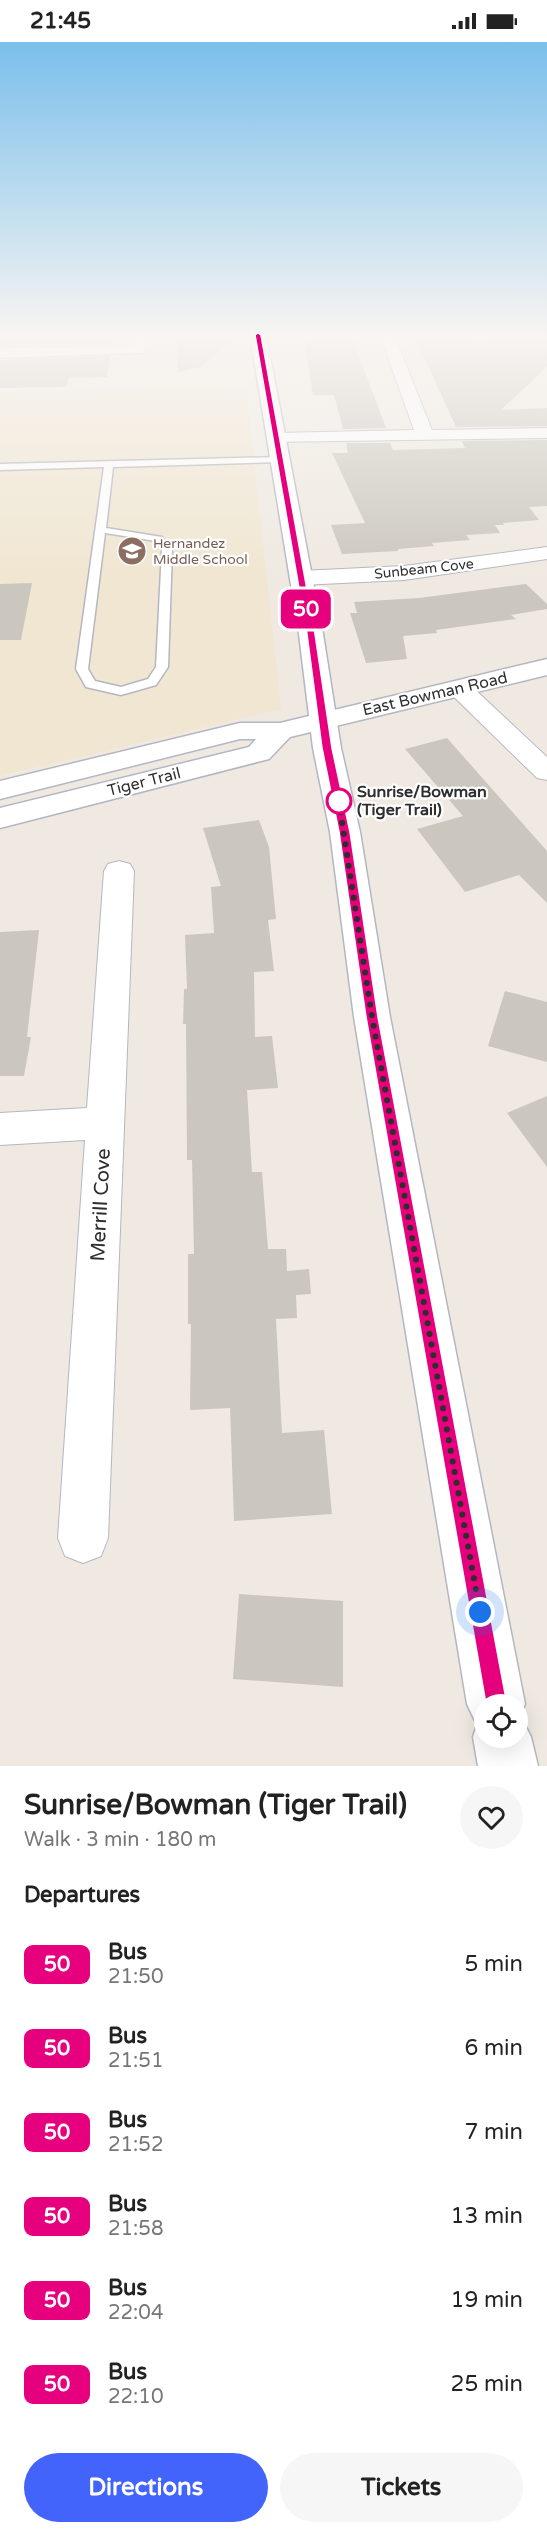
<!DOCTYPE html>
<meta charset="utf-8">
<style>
:root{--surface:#fff;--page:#f6f6f6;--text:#222;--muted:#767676;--accent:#4264fb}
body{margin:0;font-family:"Varela Round",sans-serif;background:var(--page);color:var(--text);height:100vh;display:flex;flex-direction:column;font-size:22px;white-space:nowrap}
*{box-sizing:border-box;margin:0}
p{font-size:20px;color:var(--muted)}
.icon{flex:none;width:33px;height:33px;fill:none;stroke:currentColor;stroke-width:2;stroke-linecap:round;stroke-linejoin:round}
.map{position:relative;height:1724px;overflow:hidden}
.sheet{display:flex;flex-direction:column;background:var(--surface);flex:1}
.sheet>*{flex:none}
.badge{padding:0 12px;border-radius:9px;font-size:21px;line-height:39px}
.fabs{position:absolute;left:474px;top:1652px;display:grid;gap:12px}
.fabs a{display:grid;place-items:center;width:54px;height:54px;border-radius:50%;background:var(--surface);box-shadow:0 6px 24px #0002;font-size:30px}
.you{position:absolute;width:30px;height:30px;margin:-15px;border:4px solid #fff;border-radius:50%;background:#1a73e8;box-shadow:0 0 0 9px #1a73e833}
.map>.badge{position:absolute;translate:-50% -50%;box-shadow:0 0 0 3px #fff}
h2{padding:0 24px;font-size:22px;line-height:54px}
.round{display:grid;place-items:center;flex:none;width:63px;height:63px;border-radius:32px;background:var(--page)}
.overview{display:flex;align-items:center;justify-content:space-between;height:102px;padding:0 24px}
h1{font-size:28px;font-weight:700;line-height:45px}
.button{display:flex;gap:12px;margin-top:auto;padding:12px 24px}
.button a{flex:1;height:69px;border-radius:36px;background:var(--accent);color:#fff;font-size:24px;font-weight:700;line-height:69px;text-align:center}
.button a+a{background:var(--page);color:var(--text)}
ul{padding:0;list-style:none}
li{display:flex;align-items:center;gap:18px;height:84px;padding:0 24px}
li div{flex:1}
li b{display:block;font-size:22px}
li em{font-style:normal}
li .badge{min-width:66px;font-weight:700;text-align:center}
.status{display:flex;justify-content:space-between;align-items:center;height:42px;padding:0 30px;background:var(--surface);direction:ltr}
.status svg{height:16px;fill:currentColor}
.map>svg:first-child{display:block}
.education{fill:#f0e6d1}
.building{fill:#cbc7bf}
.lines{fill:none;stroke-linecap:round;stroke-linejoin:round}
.service-casing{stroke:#b4b7c1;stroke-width:3}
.minor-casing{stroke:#b4b7c1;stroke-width:2}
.tertiary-casing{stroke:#b4b7c1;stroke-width:3}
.secondary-casing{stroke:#b4b7c1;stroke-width:3}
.service{fill:#fff;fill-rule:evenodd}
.minor{fill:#fff;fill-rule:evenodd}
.tertiary{fill:#fff;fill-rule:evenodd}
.secondary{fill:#fff;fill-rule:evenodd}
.line{fill:#e6007e;stroke:#fff;stroke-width:1.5}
.walk{stroke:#2e2e2e;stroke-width:6;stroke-dasharray:0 10.8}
.stop-dot{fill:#fff;stroke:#e6007e;stroke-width:3}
.labels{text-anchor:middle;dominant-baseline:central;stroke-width:4.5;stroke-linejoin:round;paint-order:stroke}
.far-education-label{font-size:14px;fill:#785e54;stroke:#fff;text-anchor:start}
.far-street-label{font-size:14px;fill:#2e2e2e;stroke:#fff}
.street-label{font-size:16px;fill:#2e2e2e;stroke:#fff}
.stop-label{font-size:16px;font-weight:bold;fill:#2e2e2e;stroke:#fff;text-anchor:start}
.near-street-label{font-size:20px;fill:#2e2e2e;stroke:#fff}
</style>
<div class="status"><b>21:45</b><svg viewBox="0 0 49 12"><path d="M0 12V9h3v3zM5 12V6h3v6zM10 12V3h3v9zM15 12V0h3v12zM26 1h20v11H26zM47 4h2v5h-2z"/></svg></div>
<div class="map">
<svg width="547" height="1724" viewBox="0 0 547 1724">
<rect width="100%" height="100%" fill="#efe9e1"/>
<path class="education" d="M246,345L281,667L0,734V351Z"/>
<path class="building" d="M0,293H113L112,302L0,304Z
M177,293H239L201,325L178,330Z
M316,293H351L386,386L343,387L334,353H313L305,301L317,300Z
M414,293H471L478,305L503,293H547V325L501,368L547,366V384L456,385Z
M110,314L107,335L69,336L66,345L0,346V318Z
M547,398V464L529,465L539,478L503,481L504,483H495L500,491L466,493L470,498L432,501L434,504L398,507V509L342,512L331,483L365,481L332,411H348L346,401H390L393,408L465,406L462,399Z
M32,541L21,598H0V542Z
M526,542L547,562V567L511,573L516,577L436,588L437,591L403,594L407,617L366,621L350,571H357L354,560L419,556Z
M447,696L547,809V861L519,833L465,850L417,787L463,774L405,707Z
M259,778L269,805L276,877L268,878L274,929L254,930L255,995L272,994L278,1046L247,1048L252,1130H262L268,1207H286L287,1229L309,1227L311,1252L296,1253L297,1276L276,1277L282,1391L324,1388L332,1472L234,1479L230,1366L190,1368L191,1282H188V1212H194L192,1118H187L186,982H183L184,947H187L185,893L214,891L211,845L221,844L203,786Z
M39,888L27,995H31L24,1034H0V890Z
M505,949L547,960V1020L488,1004Z
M547,1054V1125L507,1071Z
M239,1552L343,1559V1645L233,1637Z"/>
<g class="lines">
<g class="service-casing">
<path id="service" d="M279,415L283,418L282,420L113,425L106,486L162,495L172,508L168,625L156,643L121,653L86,645L76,627L104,425L0,428V422ZM105,491L156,499L162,508L156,625L148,637L121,645L95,639L88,627Z"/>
</g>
<g class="minor-casing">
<path id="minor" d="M135,293H149L144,311L0,316V306L132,304Z
M380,293H394L432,388L547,386V396L270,400L267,396L270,392L276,391L414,388Z
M547,505V517L404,538L301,543L293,541L290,536L293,531L301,529L404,524Z
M460,639L469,642L547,715V738L537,736L451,652L447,647L451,642Z
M119,819L130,822L134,829L108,1496L101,1514L83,1521L65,1514L58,1496L85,1098L0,1103V1071L87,1066L104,829L108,822Z"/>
</g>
<g class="tertiary-casing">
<path id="tertiary" d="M547,617V633L290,695L269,717L0,786V766L249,705L256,697H240L0,757V739L240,681H280Z"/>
</g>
<g class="secondary-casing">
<path id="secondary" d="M250,293H266L323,592L341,706L360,790L390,975L525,1662L520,1673L531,1695L538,1724H478L473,1695L477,1683L467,1662L354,975L330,790L313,706L299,592ZM484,1662H518V1695H484Z"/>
</g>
<use href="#service" class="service"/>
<use href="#minor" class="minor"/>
<use href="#tertiary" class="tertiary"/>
<use href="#secondary" class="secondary"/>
</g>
<linearGradient id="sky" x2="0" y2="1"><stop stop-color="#7abfeb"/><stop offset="0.55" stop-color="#f8f5f2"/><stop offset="1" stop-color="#f8f5f2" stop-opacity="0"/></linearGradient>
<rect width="547" height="534" fill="url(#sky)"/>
<path class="line" d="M258,291L261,293L315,592L332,706L350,790L378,975L507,1662L504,1669L496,1672L489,1669L486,1662L366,975L339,790L322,706L307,592L255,293Z"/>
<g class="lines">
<path class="walk" d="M339,759L338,754L372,975L480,1570"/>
</g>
<defs>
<g id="school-disc" transform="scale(1.5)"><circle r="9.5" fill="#8d6e63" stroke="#fff"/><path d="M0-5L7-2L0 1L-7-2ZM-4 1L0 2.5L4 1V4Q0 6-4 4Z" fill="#fff"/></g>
</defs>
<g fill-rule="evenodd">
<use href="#school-disc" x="132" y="509"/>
</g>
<circle class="stop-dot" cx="339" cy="759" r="12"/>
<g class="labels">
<g class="far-education-label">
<text x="153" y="501">Hernandez<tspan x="153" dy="16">Middle School</tspan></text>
</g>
<g class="far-street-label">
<text transform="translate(424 527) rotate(-6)">Sunbeam Cove</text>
</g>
<g class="street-label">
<text transform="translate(435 652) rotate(-13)">East Bowman Road</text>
<text transform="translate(144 740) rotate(-14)">Tiger Trail</text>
</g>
<g class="stop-label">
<text x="357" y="750">Sunrise/Bowman<tspan x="357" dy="18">(Tiger Trail)</tspan></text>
</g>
<g class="near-street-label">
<text transform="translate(101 1163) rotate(-87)">Merrill Cove</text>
</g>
</g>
</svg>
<div class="fabs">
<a><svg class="icon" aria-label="locate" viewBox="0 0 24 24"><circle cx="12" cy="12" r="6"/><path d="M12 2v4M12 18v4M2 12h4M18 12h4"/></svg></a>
</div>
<div class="you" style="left:480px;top:1570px"></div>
<b class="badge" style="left:306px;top:567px;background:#e6007e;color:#fff">50</b>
</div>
<section class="sheet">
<div class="overview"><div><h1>Sunrise/Bowman (Tiger Trail)</h1><p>Walk · 3 min · 180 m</p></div><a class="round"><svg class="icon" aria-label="heart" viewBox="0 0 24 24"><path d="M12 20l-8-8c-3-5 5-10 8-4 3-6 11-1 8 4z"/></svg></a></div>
<h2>Departures</h2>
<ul>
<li><span class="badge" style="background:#e6007e;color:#fff">50</span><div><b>Bus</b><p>21:50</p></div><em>5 min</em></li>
<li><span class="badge" style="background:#e6007e;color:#fff">50</span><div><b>Bus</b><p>21:51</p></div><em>6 min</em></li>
<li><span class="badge" style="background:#e6007e;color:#fff">50</span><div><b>Bus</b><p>21:52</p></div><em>7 min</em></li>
<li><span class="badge" style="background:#e6007e;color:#fff">50</span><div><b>Bus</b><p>21:58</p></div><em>13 min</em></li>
<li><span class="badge" style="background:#e6007e;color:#fff">50</span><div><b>Bus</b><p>22:04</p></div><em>19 min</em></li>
<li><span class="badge" style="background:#e6007e;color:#fff">50</span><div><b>Bus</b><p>22:10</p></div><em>25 min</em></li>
</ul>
<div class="button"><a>Directions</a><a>Tickets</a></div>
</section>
